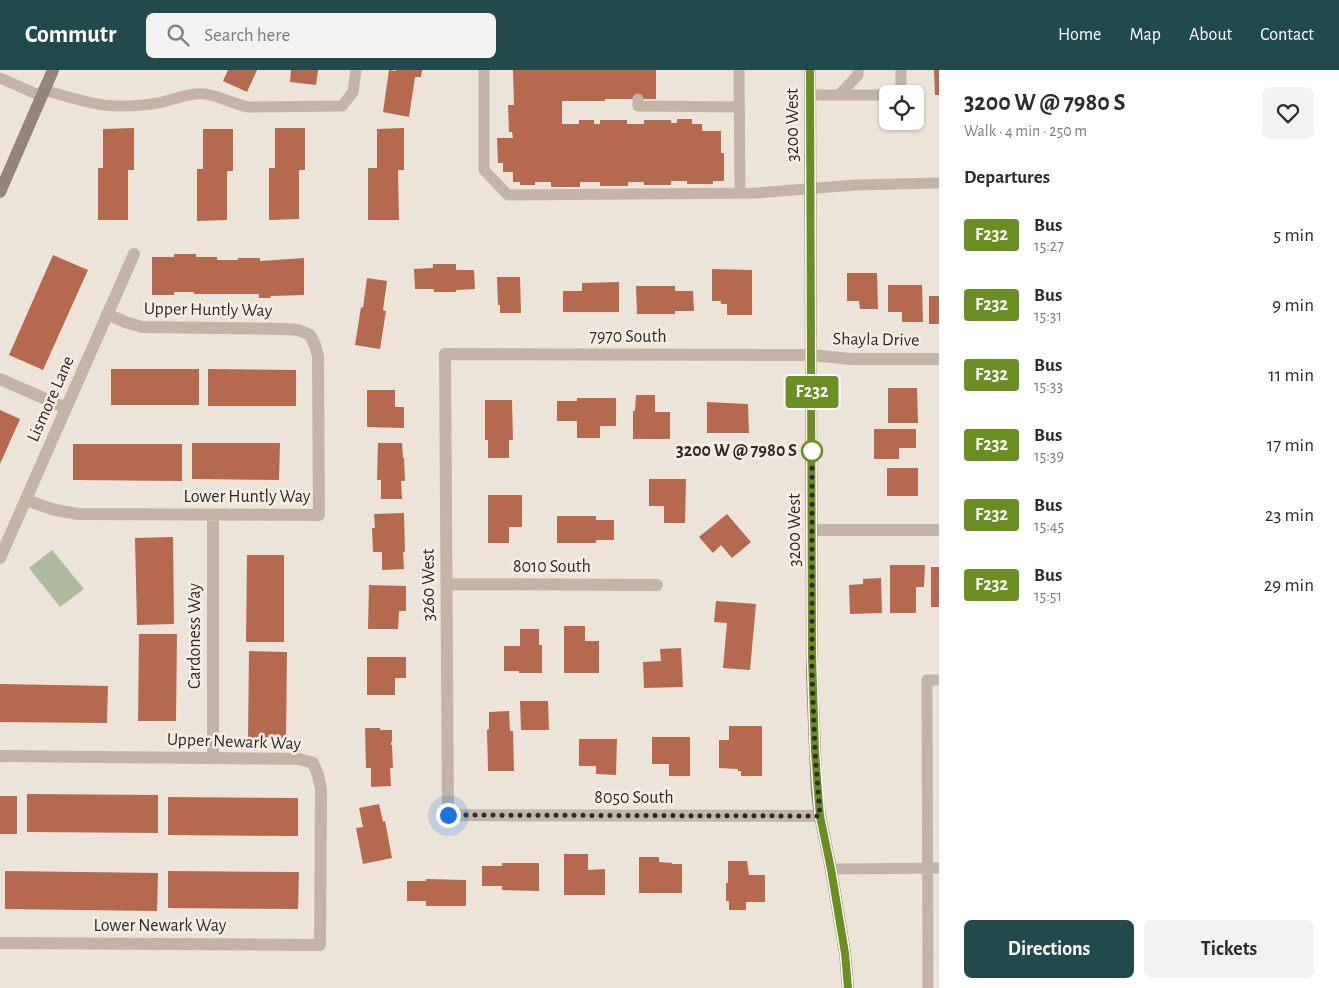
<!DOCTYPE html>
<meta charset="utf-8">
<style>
:root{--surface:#fff;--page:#f2f2f3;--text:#2b2b33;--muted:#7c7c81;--accent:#22494c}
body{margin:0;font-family:"Alegreya Sans",sans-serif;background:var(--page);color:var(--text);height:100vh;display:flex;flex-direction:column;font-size:19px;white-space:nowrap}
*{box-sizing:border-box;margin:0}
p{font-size:16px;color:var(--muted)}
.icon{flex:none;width:28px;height:28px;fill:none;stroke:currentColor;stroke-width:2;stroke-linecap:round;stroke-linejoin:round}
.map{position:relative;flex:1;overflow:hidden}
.details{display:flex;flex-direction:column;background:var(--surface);width:400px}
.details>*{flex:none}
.badge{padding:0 10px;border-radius:4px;font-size:18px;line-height:32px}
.controls{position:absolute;left:879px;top:15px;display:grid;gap:10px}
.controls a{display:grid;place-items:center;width:45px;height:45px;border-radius:8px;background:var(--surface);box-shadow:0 1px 4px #0004;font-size:25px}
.you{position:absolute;width:25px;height:25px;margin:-12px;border:4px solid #fff;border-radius:50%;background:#1a73e8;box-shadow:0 0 0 8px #1a73e833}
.map>.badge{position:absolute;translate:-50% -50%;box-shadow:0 0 0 2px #fff}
h2{padding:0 25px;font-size:19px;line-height:45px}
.round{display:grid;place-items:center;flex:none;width:52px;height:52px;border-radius:8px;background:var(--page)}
.head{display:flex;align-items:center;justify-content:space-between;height:85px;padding:0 25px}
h1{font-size:24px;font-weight:700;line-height:38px}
.cta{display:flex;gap:10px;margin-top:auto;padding:10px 25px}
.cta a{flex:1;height:58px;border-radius:8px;background:var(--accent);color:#fff;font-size:20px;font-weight:700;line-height:58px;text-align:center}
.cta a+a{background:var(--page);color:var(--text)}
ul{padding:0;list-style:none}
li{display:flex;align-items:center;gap:15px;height:70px;padding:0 25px}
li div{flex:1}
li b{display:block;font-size:19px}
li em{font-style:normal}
li .badge{min-width:55px;font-weight:700;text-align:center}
header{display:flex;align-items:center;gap:30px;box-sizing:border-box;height:70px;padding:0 25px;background:var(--accent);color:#fff}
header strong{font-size:24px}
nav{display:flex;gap:28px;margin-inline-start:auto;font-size:18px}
.search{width:350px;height:45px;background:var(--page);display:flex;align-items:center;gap:12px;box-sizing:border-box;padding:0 18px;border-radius:8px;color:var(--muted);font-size:19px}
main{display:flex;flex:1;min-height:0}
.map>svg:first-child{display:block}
.green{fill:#afba9c}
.building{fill:#b56a50}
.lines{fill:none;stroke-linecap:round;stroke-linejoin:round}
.lane{stroke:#c3b4a7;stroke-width:11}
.street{stroke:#c3b4a7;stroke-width:12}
.secondary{stroke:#968479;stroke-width:12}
.line-casing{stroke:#fff;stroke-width:11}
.line{stroke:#6b8e23;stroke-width:8}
.walk{stroke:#312a26;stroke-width:5;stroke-dasharray:0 9}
.stop-dot{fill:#fff;stroke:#6b8e23;stroke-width:2.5}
.labels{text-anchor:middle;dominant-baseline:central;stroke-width:5;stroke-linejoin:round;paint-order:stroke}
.street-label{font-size:18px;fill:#312a26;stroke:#f6eee5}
.stop-label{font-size:18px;font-weight:bold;fill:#312a26;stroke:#f6eee5;text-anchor:end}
</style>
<header>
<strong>Commutr</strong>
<div class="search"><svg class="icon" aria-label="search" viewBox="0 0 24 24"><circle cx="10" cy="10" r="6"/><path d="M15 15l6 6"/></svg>Search here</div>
<nav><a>Home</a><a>Map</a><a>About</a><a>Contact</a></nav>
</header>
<main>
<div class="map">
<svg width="939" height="918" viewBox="0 0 939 918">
<rect width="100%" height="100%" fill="#ede4d9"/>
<path class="green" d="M52,480L84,519L60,537L29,498Z"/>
<path class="building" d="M228,0H257L247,22L223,11Z
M291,0H318L316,15L290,12Z
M389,0L396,1V0H422L421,7H415L409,47L383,42Z
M513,0H656V29H605V31H562V54H579V50H594V54H600V50H627V54H644V50H671V53H677V49H692V54H702V61H721V83H724V111H713V114H687V111H671V115H644V112H628V116H600V112H580V117H551V112H535V115H520V112H513V102H503V93H498L497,68H513L512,62H509L508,35H514Z
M934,0H939V25H935Z
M134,58V100H128V150H98V98H103V59Z
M275,58H305V100H299V149L269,150V98H275Z
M404,58V100H398L399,150H368V98H377V59Z
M203,59H233V101H227V150L197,151V99H203Z
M174,184H196V187H217V190H238V188H260V191L304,188V225L271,226L270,228H259V224H194V222H174V225H152V187H174Z
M53,185L88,200L43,300L9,285Z
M433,194H456V200H474L475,219L456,220V222H434V219H415L414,199L433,198Z
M712,199L752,200V245H727V234H721V231H712Z
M847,203H877L878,239H860L859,231H847Z
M497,207H520L521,243H500V235H498Z
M367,208L387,211L383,240L386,241L380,279L355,275L361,237L363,238Z
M619,212V242H563V221H582V213Z
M888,215H922L923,252H902V242H888Z
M636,216H675V221H693L694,241H675V244H637Z
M929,226H939V254H929Z
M111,299H199V335H111Z
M208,299L296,300V336H208Z
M888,318H917L918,353H888Z
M367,320H395V337H404V358L367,357Z
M636,325H655V342H670V369H633V341H635Z
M577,328H616V356H600V368H577V351H557V331H577Z
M485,330H512L513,370H509V388H488V370H485Z
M707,332L748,334L749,363H707Z
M0,340L20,349L0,394Z
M874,359H916V378H899V389H874Z
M192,373H280L279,410L192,409Z
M378,373H402L403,388H404L405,411H401L402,429H381V410H377Z
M73,374H182V411L73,410Z
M887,398H918V426H887Z
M649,409H686L685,453H664V436H649Z
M488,425H522V457H509V473H488Z
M404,443L405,482H403L404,499L382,500V482H373L372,458H375L374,444Z
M727,444L751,472L732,488L721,475L713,483L699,467Z
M557,446H596V450H614V470H596V473H557Z
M173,467L174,554L137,555L135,468Z
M247,485H284V572H246Z
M890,495H925L924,517H916V543H890Z
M931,497H939V537H931Z
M881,508L882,543L850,544L849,515L863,514V509Z
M369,515L406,516V541H399L398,559H368Z
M716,531L756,534L750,600L723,598L727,553L714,552Z
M564,556H585V571H599V603H564Z
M520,559H539V575H542V603H519V601H504V576H520Z
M139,564H177L176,651H138Z
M681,578L683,617L644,618L643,592L661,591L660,579Z
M249,581L287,582L286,669L248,668Z
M367,587H406V608H395V625H367Z
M0,614L108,616L107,653L0,652Z
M520,631H548L549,660H521Z
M509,641L510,661H513L514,701H488L487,660L489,659V642Z
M729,656H762V706H741V701H738V699L719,698V670H729Z
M365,658H380V660H392V672H391V675H392L393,698H390L391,716L371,717V698H366Z
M652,667H690V706H669V694H652Z
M579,669H617L616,705L596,704V696H579Z
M27,724L158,725V763L27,762Z
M0,726H17V764H0Z
M168,727L298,728V766L168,765Z
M379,734L383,752L385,751L392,788L363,794L356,758L363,757L359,738Z
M564,784H588V800L605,799V825H564Z
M639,787H659V792L672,793V794H682V823H639Z
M728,791H747L749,805H765V832H746V840H729V831H726V813H728Z
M502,793H539V821L502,820V816H482V796H502Z
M5,801L158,803L157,841L5,839Z
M168,801L299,802L298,839L168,838Z
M426,809L466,810V836H426V831H407V811H426Z"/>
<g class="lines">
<path class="lane" d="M484,0V100L508,125L757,123L855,115L939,113
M739,0L740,123
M901,0V24
M0,8L41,26
M43,20C63,25 83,32 103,35C119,37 136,36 152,34C170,32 187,22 205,24C220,26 233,34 248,37L342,36L353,22L356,0
M810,25H888
M839,25L858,5V0
M638,29V36L739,37
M831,799L939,798
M928,918L927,610H939"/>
<path class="street" d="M0,309L66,338
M26,430L55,440L78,444L319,445L318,287L315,275L310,265L298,260L285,259L142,257L125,252L107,244
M812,460H939
M0,488L134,184
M447,514L657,515
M0,686L299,689L313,693L318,705L321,719L320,875L0,873
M213,687V445
M820,746L448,745L445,284L783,285H811L850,289H939"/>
<path class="secondary" d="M810,0L812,604L815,681L817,722L820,746L831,799L845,883L848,918
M0,122L53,0"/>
</g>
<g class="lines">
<g class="line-casing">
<path id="line" d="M810,0L812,586L815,681L818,722L820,746L831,799L845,883L848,918"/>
</g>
<use href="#line" class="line"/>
<path class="walk" d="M448,745L820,746L815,681L812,604V381"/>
</g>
<circle class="stop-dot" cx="812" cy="381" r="10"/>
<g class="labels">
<g class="street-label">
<text transform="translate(793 55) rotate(-90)">3200 West</text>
<text transform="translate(208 240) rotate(1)">Upper Huntly Way</text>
<text x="628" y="267">7970 South</text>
<text transform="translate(876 270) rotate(1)">Shayla Drive</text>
<text transform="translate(51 329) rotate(-66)">Lismore Lane</text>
<text x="247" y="427">Lower Huntly Way</text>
<text transform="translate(795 460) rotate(-90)">3200 West</text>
<text x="552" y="497">8010 South</text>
<text transform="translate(429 515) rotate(-90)">3260 West</text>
<text transform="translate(195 566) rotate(-90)">Cardoness Way</text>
<text transform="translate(234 672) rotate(2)">Upper Newark Way</text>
<text x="634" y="728">8050 South</text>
<text x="160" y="856">Lower Newark Way</text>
</g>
<g class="stop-label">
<text x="797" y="381">3200 W @ 7980 S</text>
</g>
</g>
</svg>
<div class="controls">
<a><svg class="icon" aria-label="locate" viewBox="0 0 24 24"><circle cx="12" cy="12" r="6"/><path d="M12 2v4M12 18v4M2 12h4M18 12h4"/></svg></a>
</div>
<div class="you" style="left:448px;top:745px"></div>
<b class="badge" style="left:812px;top:322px;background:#6b8e23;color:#fff">F232</b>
</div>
<section class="details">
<div class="head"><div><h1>3200 W @ 7980 S</h1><p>Walk · 4 min · 250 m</p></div><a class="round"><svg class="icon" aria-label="heart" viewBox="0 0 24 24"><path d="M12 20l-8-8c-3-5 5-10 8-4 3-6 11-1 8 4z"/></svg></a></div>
<h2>Departures</h2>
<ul>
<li><span class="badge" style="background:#6b8e23;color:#fff">F232</span><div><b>Bus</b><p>15:27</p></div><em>5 min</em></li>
<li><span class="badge" style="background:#6b8e23;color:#fff">F232</span><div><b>Bus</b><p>15:31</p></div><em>9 min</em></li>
<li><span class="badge" style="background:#6b8e23;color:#fff">F232</span><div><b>Bus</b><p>15:33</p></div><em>11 min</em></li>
<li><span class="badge" style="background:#6b8e23;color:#fff">F232</span><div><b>Bus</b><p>15:39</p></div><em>17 min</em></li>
<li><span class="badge" style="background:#6b8e23;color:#fff">F232</span><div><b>Bus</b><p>15:45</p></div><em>23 min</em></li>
<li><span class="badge" style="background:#6b8e23;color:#fff">F232</span><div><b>Bus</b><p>15:51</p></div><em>29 min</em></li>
</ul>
<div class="cta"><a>Directions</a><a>Tickets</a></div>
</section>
</main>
